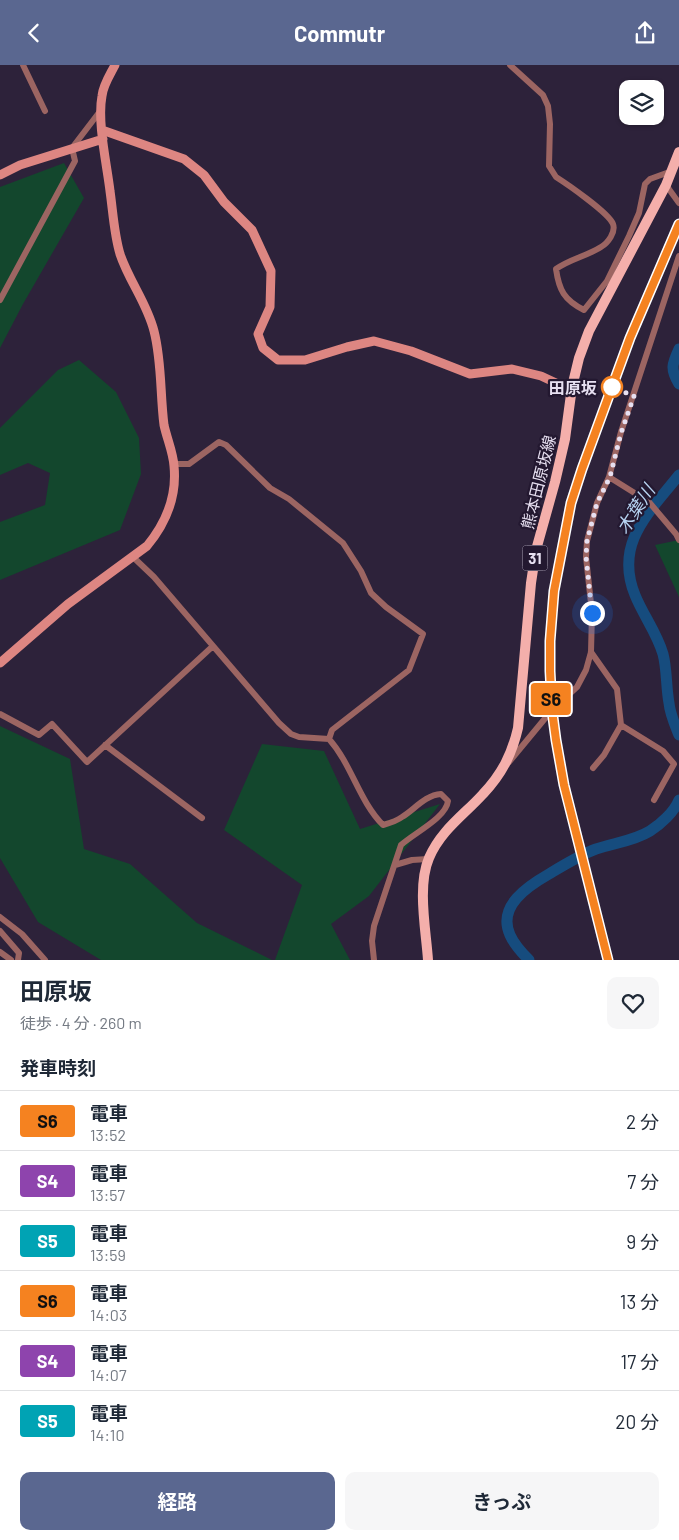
<!DOCTYPE html>
<html lang="ja">
<meta charset="utf-8">
<style>
:root{--surface:#fff;--page:#f6f6f7;--text:#1f2937;--muted:#747a83;--line:#e0e1e3;--accent:#5a6790}
body{margin:0;font-family:Barlow,"Noto Sans JP",sans-serif;background:var(--page);color:var(--text);height:100vh;display:flex;flex-direction:column;font-size:19px;white-space:nowrap}
*{box-sizing:border-box;margin:0}
p{font-size:16px;color:var(--muted)}
.icon{flex:none;width:28px;height:28px;fill:none;stroke:currentColor;stroke-width:2;stroke-linecap:round;stroke-linejoin:round}
.map{position:relative;height:895px;overflow:hidden}
.side{display:flex;flex-direction:column;background:var(--surface);flex:1}
.side>*{flex:none}
.badge{padding:0 10px;border-radius:4px;font-size:18px;line-height:32px}
.buttons{position:absolute;left:619px;top:15px;display:grid;gap:10px}
.buttons a{display:grid;place-items:center;width:45px;height:45px;border-radius:10px;background:var(--surface);box-shadow:0 1px 4px #0004;font-size:25px}
.you{position:absolute;width:25px;height:25px;margin:-12px;border:4px solid #fff;border-radius:50%;background:#1a73e8;box-shadow:0 0 0 8px #1a73e833}
.map>.badge{position:absolute;translate:-50% -50%;box-shadow:0 0 0 2px #fff}
h2{padding:0 20px;font-size:19px;line-height:45px}
.round{display:grid;place-items:center;flex:none;width:52px;height:52px;border-radius:10px;background:var(--page)}
.headline{display:flex;align-items:center;justify-content:space-between;height:85px;padding:0 20px}
h1{font-size:24px;font-weight:700;line-height:38px}
.action{display:flex;gap:10px;margin-top:auto;padding:10px 20px}
.action a{flex:1;height:58px;border-radius:10px;background:var(--accent);color:#fff;font-size:20px;font-weight:700;line-height:58px;text-align:center}
.action a+a{background:var(--page);color:var(--text)}
ul{padding:0;list-style:none}
li{display:flex;align-items:center;gap:15px;height:60px;padding:0 20px;border-top:1px solid var(--line)}
li div{flex:1}
li b{display:block;font-size:19px}
li em{font-style:normal}
li .badge{min-width:55px;font-weight:700;text-align:center}
header{display:flex;justify-content:space-between;align-items:center;height:65px;padding:0 20px;background:var(--accent);color:#fff;font-size:22px;font-weight:700}
.map>svg:first-child{display:block}
.green{fill:#13472d}
.lines{fill:none;stroke-linecap:round;stroke-linejoin:round}
.river{stroke:#164c7e;stroke-width:11}
.street{stroke:#9c6562;stroke-width:6}
.secondary{stroke:#dd8682;stroke-width:9}
.primary{stroke:#f4afab;stroke-width:10}
.rail{stroke:#d2cadc;stroke-width:2;stroke-dasharray:2.5 5;stroke-linecap:butt}
.line-casing{stroke:#fff;stroke-width:11}
.line{stroke:#f58220;stroke-width:8}
.walk{stroke:#e7e0f1;stroke-width:5;stroke-dasharray:0 9}
.stop-dot{fill:#fff;stroke:#f58220;stroke-width:2.5}
.labels{text-anchor:middle;dominant-baseline:central;stroke-width:4.5;stroke-linejoin:round;paint-order:stroke}
.shield{fill:#231830;stroke:#aca4b7;stroke-width:1}
.shield-label{font-size:15px;font-weight:bold;fill:#e7e0f1}
.stop-label{font-size:16px;font-weight:bold;fill:#e7e0f1;stroke:#231830;text-anchor:end}
.street-label{font-size:16px;fill:#e7e0f1;stroke:#231830}
.water-label{font-size:18px;font-style:italic;fill:#b6d2f0;stroke:#231830}
</style>
<header><svg class="icon" aria-label="back" viewBox="0 0 24 24"><path d="M15 5l-7 7 7 7"/></svg>Commutr<svg class="icon" aria-label="share" viewBox="0 0 24 24"><path d="M12 15V3M7 8l5-5 5 5M5 13v7h14v-7"/></svg></header>
<div class="map">
<svg width="679" height="895" viewBox="0 0 679 895">
<rect width="100%" height="100%" fill="#2d223a"/>
<path class="green" d="M64,98L84,133L23,239L0,283V122Z
M79,295L116,327L139,373L141,409L120,465L0,515V457L45,440L50,408L28,398L0,410V363L58,305Z
M679,475V532L655,480Z
M0,661L70,694L84,784L130,799L197,858L272,895H101L38,857L0,793Z
M262,679L324,686L360,764L440,739L369,831L331,859L350,895H275L302,820L224,765Z"/>
<g class="lines">
<path class="river" d="M679,284C672,299 670,304 679,319
M679,410C649,448 614,478 635,530C643,550 657,568 663,589C667,604 666,622 669,638C670,649 675,660 679,670
M529,895C522,888 514,879 510,870C497,841 528,821 549,809C564,800 580,790 596,784C614,778 634,776 650,766C661,759 674,747 679,735"/>
<path class="street" d="M23,0L45,46
M510,0L543,30L548,41L550,59L549,101L556,112C567,119 609,148 613,159C616,167 608,178 601,182C587,191 570,194 556,204C559,225 564,235 584,245L607,216L629,171L639,148L645,119L650,114L672,106
M666,120L679,138
M0,235L75,96L72,83L101,45
M174,399H189L219,377L226,380L270,423L289,434L343,478L361,506L371,528L386,542L423,569L409,605L332,665L329,674
M609,412L649,437L676,469L679,475
M133,492L154,512L279,658L291,669L299,672L329,674
M591,587L617,624L621,660L604,690L593,703
M0,649L39,670L52,659L87,697L213,581
M621,660L663,686L674,699L654,735
M329,674C352,700 359,736 383,760C390,758 397,756 402,752C414,745 425,730 441,729L448,736C446,753 414,768 401,780L374,861L372,876L374,895
M105,680L202,753
M509,697L552,645L577,622L586,605L591,587L592,548L586,492L587,476L597,438L609,412L621,367L679,191
M395,800L412,795L428,794
M0,852L22,869L45,895
M0,866L19,888L18,895
M0,887L11,895"/>
<path class="secondary" d="M102,65L184,94L204,110L224,137L252,165L271,206L270,242L258,269L263,283L278,295H305L347,282L374,276L411,286L470,309L512,304L541,311L571,325
M0,110L20,100L103,74
M0,598L68,539L147,481C166,458 177,431 174,401C173,387 167,374 164,360C160,329 162,297 154,266C147,238 129,216 120,189C114,169 113,147 110,126C107,100 97,57 102,31C103,20 110,10 115,0"/>
<path class="primary" d="M428,895C426,865 417,821 429,793C441,765 464,750 483,729C502,709 512,689 518,663L531,518L536,485L555,417L565,374L572,322L579,293L589,266L666,120L679,87"/>
<path class="rail" d="M608,895L564,720L558,690L552,645L550,606V577L554,526L571,438L582,404L630,273L679,159"/>
</g>
<g class="lines">
<g class="line-casing">
<path id="line" d="M608,895L564,720L556,675L552,645L550,606V576L554,526L571,438L582,404L630,273L679,159"/>
</g>
<use href="#line" class="line"/>
<path class="walk" d="M592,548L586,492L587,476L597,438L610,412L621,368L634,331L612,322"/>
</g>
<circle class="stop-dot" cx="612" cy="322" r="10"/>
<g class="labels">
<rect class="shield" x="522.5" y="480.5" width="25" height="25" rx="4"/>
<g class="shield-label">
<text x="535" y="493">31</text>
</g>
<g class="stop-label">
<text x="597" y="322">田原坂</text>
</g>
<g class="street-label">
<text transform="translate(538 417) rotate(-76)">熊本田原坂線</text>
</g>
<g class="water-label">
<text transform="translate(635 444) rotate(-57)">木葉川</text>
</g>
</g>
</svg>
<div class="buttons">
<a><svg class="icon" aria-label="layers" viewBox="0 0 24 24"><path d="M12 4l9 5-9 5-9-5zM3 14l9 5 9-5"/></svg></a>
</div>
<div class="you" style="left:592px;top:548px"></div>
<b class="badge" style="left:551px;top:634px;background:#f58220;color:#111">S6</b>
</div>
<section class="side">
<div class="headline"><div><h1>田原坂</h1><p>徒歩 · 4 分 · 260 m</p></div><a class="round"><svg class="icon" aria-label="heart" viewBox="0 0 24 24"><path d="M12 20l-8-8c-3-5 5-10 8-4 3-6 11-1 8 4z"/></svg></a></div>
<h2>発車時刻</h2>
<ul>
<li><span class="badge" style="background:#f58220;color:#111">S6</span><div><b>電車</b><p>13:52</p></div><em>2 分</em></li>
<li><span class="badge" style="background:#8e44ad;color:#fff">S4</span><div><b>電車</b><p>13:57</p></div><em>7 分</em></li>
<li><span class="badge" style="background:#00a3b4;color:#fff">S5</span><div><b>電車</b><p>13:59</p></div><em>9 分</em></li>
<li><span class="badge" style="background:#f58220;color:#111">S6</span><div><b>電車</b><p>14:03</p></div><em>13 分</em></li>
<li><span class="badge" style="background:#8e44ad;color:#fff">S4</span><div><b>電車</b><p>14:07</p></div><em>17 分</em></li>
<li><span class="badge" style="background:#00a3b4;color:#fff">S5</span><div><b>電車</b><p>14:10</p></div><em>20 分</em></li>
</ul>
<div class="action"><a>経路</a><a>きっぷ</a></div>
</section>
